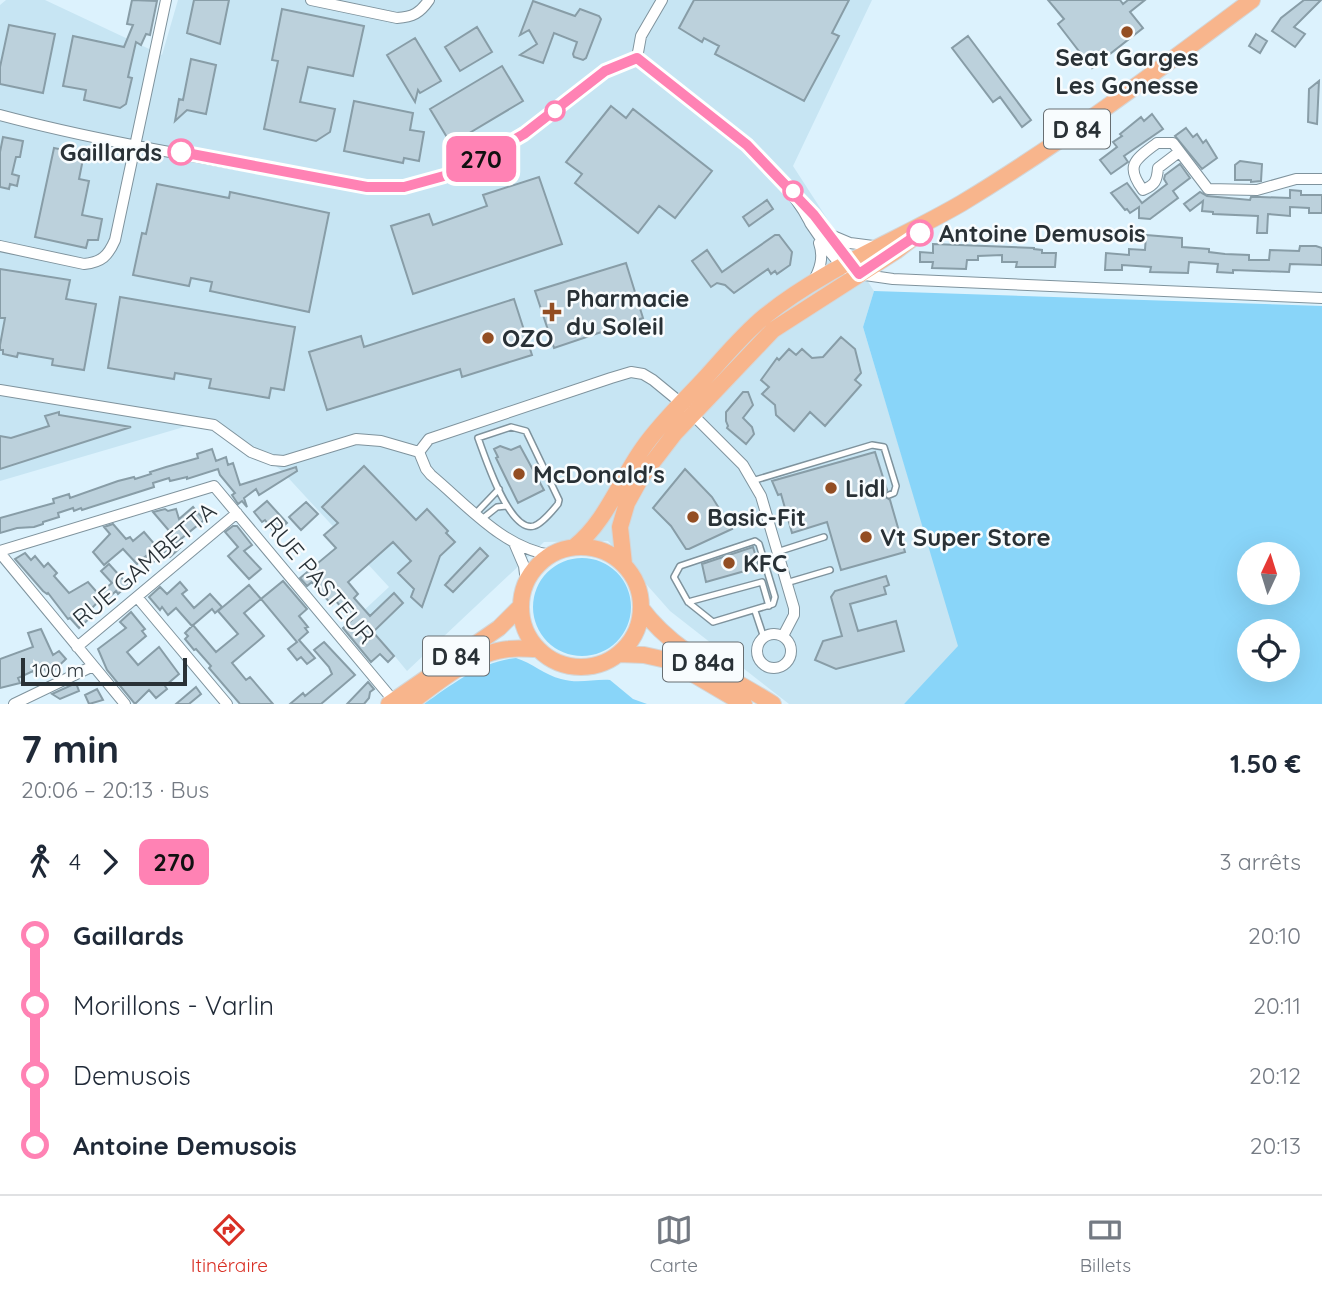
<!DOCTYPE html>
<html lang="fr">
<meta charset="utf-8">
<style>
:root{--surface:#fff;--page:#f2f2f3;--text:#1f2937;--muted:#747a83;--line:#e0e1e3;--accent:#d93025}
body{margin:0;font-family:Quicksand,sans-serif;background:var(--page);color:var(--text);height:100vh;display:flex;flex-direction:column;font-size:26px;white-space:nowrap}
*{box-sizing:border-box;margin:0}
p{font-size:23px;color:var(--muted)}
.icon{flex:none;width:38px;height:38px;fill:none;stroke:currentColor;stroke-width:2;stroke-linecap:round;stroke-linejoin:round}
.map{position:relative;height:704px;overflow:hidden}
.drawer{display:flex;flex-direction:column;background:var(--surface);flex:1}
.drawer>*{flex:none}
.badge{padding:0 14px;border-radius:10px;font-size:24px;line-height:46px}
.needle{width:46px;rotate:4deg}
.controls{position:absolute;left:1237px;top:542px;display:grid;gap:14px}
.controls a{display:grid;place-items:center;width:63px;height:63px;border-radius:50%;background:var(--surface);box-shadow:0 7px 28px #0002;font-size:35px}
.scale{position:absolute;left:21px;bottom:18px;width:166px;box-sizing:border-box;padding-left:7px;border:4px solid #293136;border-top:0;font-size:19px;line-height:24px;white-space:nowrap;color:#293136;-webkit-text-stroke:5px #f8fcfe;paint-order:stroke}
.map>.badge{position:absolute;translate:-50% -50%;box-shadow:0 0 0 4px #fff}
.legs{display:flex;align-items:center;gap:10px;height:77px;padding:0 21px;font-size:23px}
.legs p{margin-inline-start:auto}
.headline{display:flex;align-items:center;justify-content:space-between;height:119px;padding:0 21px}
h1{font-size:38px;font-weight:700;line-height:52px}
ul{padding:0 21px;list-style:none}
li{display:flex;align-items:center;gap:24px;height:70px;font-size:26px}
li i{display:grid;place-items:center;width:10px;height:100%;margin:0 9px;background:currentColor}
li i::after{content:'';width:18px;height:18px;margin:-9px;border:5px solid;border-radius:50%;background:var(--surface)}
li p{margin-inline-start:auto}
li:first-child i{background:linear-gradient(#0000 50%,currentColor 0)}
li:last-child i{background:linear-gradient(currentColor 50%,#0000 0)}
.tab-bar{display:flex;justify-content:space-around;align-items:center;height:98px;border-top:2px solid var(--line);background:var(--surface);font-size:19px;color:var(--muted)}
.tab-bar a{display:grid;justify-items:center;gap:4px}
.tab-bar .on{color:var(--accent)}
.map>svg:first-child{display:block}
.built{fill:#c7e5f3}
.green{fill:#89d5f9;fill-rule:evenodd}
.building{fill:#bcd1dc;stroke:#889da7;stroke-width:2}
.lines{fill:none;stroke-linecap:round;stroke-linejoin:round}
.lane-casing{stroke:#7f939d;stroke-width:8}
.street-casing{stroke:#7f939d;stroke-width:12}
.primary-casing{stroke:#d4d6d7;stroke-width:18}
.lane{stroke:#fff;stroke-width:5}
.street{stroke:#fff;stroke-width:10}
.primary{stroke:#f8b58c;stroke-width:16}
.line-1-casing{stroke:#fff;stroke-width:16}
.line-1{stroke:#ff82b4;stroke-width:10}
.poi-dot{fill:#934e23;stroke:#f8fcfe;stroke-width:2.5}
.stop-1-dot{fill:#fff;stroke:#ff82b4;stroke-width:3.5}
.labels{text-anchor:middle;dominant-baseline:central;stroke-width:5;stroke-linejoin:round;paint-order:stroke}
.shield{fill:#f8fcfe;stroke:#676e72;stroke-width:2}
.shield-label{font-size:23px;font-weight:bold;fill:#293136}
.poi-label{font-size:24px;font-weight:bold;fill:#293136;stroke:#f8fcfe;text-anchor:start}
.stop-label{font-size:24px;font-weight:bold;fill:#293136;stroke:#f8fcfe;text-anchor:end}
.street-label{font-size:24px;fill:#293136;stroke:#f8fcfe}
</style>
<div class="map">
<svg width="1322" height="704" viewBox="0 0 1322 704">
<rect width="100%" height="100%" fill="#dcf2fd"/>
<path class="built" d="M6,0H45L162,55L178,0H872L793,166L874,291L863,327L959,646L904,704H789L670,611L608,541L544,542L407,671L360,614L389,587L281,470L211,419L0,481V5Z"/>
<path class="green" d="M874,291L1322,306V704H904L958,646L863,327ZM1250,555H1288V593H1250ZM1250,632H1288V670H1250Z
M533 607a49 49 0 1 1 98 0a49 49 0 1 1-98 0Z
M516,658C532,663 545,675 561,679C578,684 593,679 610,680L633,699L647,704H424C451,685 482,661 516,658Z"/>
<path class="building" d="M132,0L157,1L150,35L146,34L141,45L136,42L128,77L132,78L126,104L120,108L84,100L86,90L63,86L73,36L124,47L133,25L127,24Z
M194,0H229L220,44L187,33Z
M694,0H849L832,33L839,36L804,101L715,54L719,46L704,38L702,42L679,28Z
M1048,0H1120L1123,4L1128,0H1145L1130,12L1143,28L1092,68L1058,24L1064,19Z
M1304,0H1321L1294,27L1305,34L1295,47L1272,31L1281,18Z
M533,1L575,16L580,9L599,16L601,19L586,58L583,60L574,57L573,54L577,42L554,33L543,63L520,55L537,44L529,30L520,35Z
M282,9L364,26L353,76L308,67L300,102L335,109L330,132L316,141L264,129L278,61L272,60Z
M9,25L55,34L43,93L0,84V67Z
M477,27L492,52L460,71L445,47Z
M1256,34L1267,41L1260,53L1249,46Z
M968,36L1031,120L1022,127L1000,97L993,102L952,48Z
M415,38L441,81L420,93L418,90L415,102L387,55Z
M191,59L216,65L206,114L187,110L175,121L179,99L183,100Z
M502,66L523,101L451,144L430,109Z
M1319,81L1317,124L1308,122L1309,89Z
M354,101L413,113L410,130L424,132L419,161L404,158L403,163L344,151Z
M611,106L626,118L633,109L712,171L675,218L659,206L638,233L575,183L582,174L566,162Z
M1152,114L1163,129L1124,156L1128,162L1111,174L1100,160L1117,147L1113,142L1122,136L1120,134L1141,117L1144,121Z
M1186,128L1193,137L1197,134L1203,143L1206,140L1217,158L1202,169L1175,136Z
M3,137L23,141L20,157H16L12,174L19,176L17,186L10,184L9,189L0,187V152Z
M54,148L84,154L79,179L89,181L82,215L102,219L98,240H88L86,248L35,237Z
M1240,161L1262,164L1261,181L1251,182V180H1235V165Z
M1180,164L1190,178L1173,191L1178,198L1150,219L1139,218V207L1130,213L1127,209L1125,210L1111,193L1127,183L1142,203L1167,184L1164,179L1165,175Z
M539,177L562,244L413,294L391,226L429,214L433,225L487,206L483,195Z
M157,184L229,198L230,192L329,213L309,312L210,291L212,282L191,278L189,286L133,275L142,233L146,234Z
M1290,190L1301,191V195H1322V213H1309V208L1290,207V216L1268,214L1267,233H1257L1258,216L1213,214V212L1202,211L1203,201L1190,211L1184,204L1200,192L1207,196L1250,200L1251,197H1260L1290,198Z
M767,200L773,209L749,226L743,217Z
M775,235H779L792,252L790,265L777,274L775,271L771,274L768,269L734,293L725,285L717,283L711,287L692,261L707,250L722,272Z
M1146,235L1182,238V247L1209,249V252L1225,254L1249,255V260H1269L1270,250L1299,251L1300,246H1316L1322,248V265L1290,264L1289,272L1233,270V273L1217,272L1218,264L1189,262L1188,273L1150,272L1151,267L1122,265V270H1105L1106,253L1129,255V249L1145,250Z
M933,244L1034,248V249L1042,250V253H1056L1055,267H1016L1017,262H1002V255L978,256V260H967L966,269L932,268L933,262H920V252L933,253Z
M626,263L643,318L554,348L535,291Z
M0,269L70,280L66,299L96,304L84,370L52,365L53,359L18,353L17,357L3,354V350H0V345L5,318H0Z
M120,297L295,327L284,390L271,388L269,398L209,388L211,379L175,373L174,379L108,368Z
M514,299L532,355L462,377L460,369L327,410L309,352L361,336L364,347Z
M841,337L855,349L861,373L855,380L861,385L825,426L810,412L794,431L776,415L775,405L762,394L769,387L761,380L777,358L779,360L789,349L796,355L802,349L812,358L823,357Z
M743,392H748L753,405L743,418L752,427L754,434L746,444L727,428L728,426L726,421V412Z
M59,412V415L131,427L0,469V436L11,438L49,426L45,416Z
M500,446L511,450L520,446L544,490L518,503L496,458L498,457L494,449Z
M212,449L216,461L226,457L228,465L233,463L240,485L296,467L297,471L259,495L256,489L244,498L247,507L242,501L238,504L232,495L235,493L220,475L218,469L187,479V477L170,481L169,478L153,483L154,487L82,510L81,508L74,511L73,508L58,513L59,517L43,522V524L34,527L17,528L0,533V518L54,503L53,499L69,494L70,498L118,481L134,477L135,479L151,474L150,472L166,467L198,458L197,454Z
M875,452L887,490L884,496L890,500L905,552L841,570L827,522L792,533L781,494L778,495L772,481Z
M364,466L416,520L427,509L448,531L446,533L455,542L440,556L422,607L411,597L414,589L398,573L411,561L393,542L348,582L358,594L354,598L370,616L394,593L403,603L373,632L394,656L388,662L380,654L371,662L343,628L352,620L336,601L332,605L312,582L307,586L300,578L336,548L324,535L338,523L322,507Z
M685,469L712,497L732,529L689,549H686L671,526L653,508Z
M267,501L287,523L275,533L265,520L262,522L254,512Z
M306,502L318,514L301,530L289,517Z
M193,507L204,520L176,543L180,548L170,557L166,552L152,563L146,556L137,564L123,549L104,565L93,552L110,534L104,527L113,524L126,539L130,537L133,541L144,532L156,546L171,533L153,512L165,509L168,511L176,509L179,519Z
M233,526H237L252,545L244,551L261,569L249,579L228,556L238,547L225,532Z
M753,547L759,567L706,582L702,564Z
M480,548L488,556L453,592L445,585Z
M25,553L31,560L35,556L44,567L48,563L57,573L54,576L69,593L88,582L102,598L90,610L88,613L91,617L79,628L70,618L68,619L48,593L47,594L43,591L15,559Z
M109,564L128,585L118,594L116,591L106,600L100,593L112,583L101,571Z
M886,576L889,585L884,587L886,594L850,604L858,631L896,621L904,651L836,669L815,660L823,641L842,636L831,597L835,591Z
M283,581L307,609L299,616L308,627L305,628L308,632L299,640L315,658L307,664L301,657L297,660L288,649L297,642L261,599Z
M180,582L187,590L182,594L194,608L210,594L222,607L215,613L212,609L192,626L176,608L168,615L162,607L160,610L149,597L160,587L167,594Z
M249,585L261,599L244,613L264,636L232,663L246,680L250,677L273,704H240L209,668L211,666L196,649L194,650L185,639L188,636L185,633L193,625L216,652L238,634L218,611Z
M131,612L145,629L142,631L146,636L127,652L138,665L159,647L179,674L165,686L167,689L156,698L149,690L135,704L107,670L98,649L126,628L120,622Z
M41,629L53,655L59,651L66,659L48,676L45,669L34,673L33,671L18,678L20,683L0,688V659L33,647L28,633Z
M324,642L355,675L321,704H290L303,693L305,696L332,674L329,667L314,650Z
M368,682L374,689L370,692L369,698L364,704H347Z
M76,683L79,691L60,699L52,694Z
M196,687L201,694L189,704H176Z
M97,689L103,700L89,704L85,695Z"/>
<g class="lines">
<g class="lane-casing">
<path id="lane" d="M511,427L526,431L559,500L558,504C552,511 543,523 534,526C509,533 485,456 478,438Z
M752,481L872,445L884,447L896,486L894,493L889,495
M476,513L499,489
M482,519L497,507L506,506
M755,541L759,544L775,597L773,604L713,622L688,602L674,577L680,566Z
M777,552L824,537
M786,583L830,570
M688,602L762,582L769,606
M755,611L764,638"/>
</g>
<g class="street-casing">
<path id="street" d="M311,0L397,18C413,17 420,13 429,0
M637,58C698,106 776,155 812,226
M637,58L641,36L662,0
M0,115C120,147 245,164 367,187H404L444,176L481,159L524,134L605,71L637,58
M1179,152L1158,168C1157,181 1155,185 1143,190C1124,165 1136,159 1157,143H1173L1208,189L1257,190L1296,179H1322
M803,202L852,265
M810,223L830,252L844,269
M831,235L850,243L873,246
M0,246L84,264C102,262 108,256 115,240L166,0
M858,274L893,279L1322,298
M813,282C820,269 824,257 819,243
M0,390L214,425L251,452L272,460L284,461L356,439L381,441L419,452
M419,452L429,439L611,378L631,372L643,374L653,380L681,403L743,465L761,496L794,608V615L783,636
M419,452L426,469L431,475C467,505 503,548 551,555
M515,545L524,566L526,582
M0,551L214,486L393,700
M0,553L125,704
M137,597L227,704
M757 651a17 17 0 1 1 34 0a17 17 0 1 1-34 0Z
M77,647L237,513
M14,704L93,666"/>
</g>
<g class="primary-casing">
<path id="primary" d="M521 607a60 60 0 1 1 120 0a60 60 0 1 1-120 0Z
M574,547C606,522 620,480 643,448C661,422 685,400 706,377C725,356 743,334 765,316C824,268 897,241 962,203C1063,142 1157,71 1252,0
M624,564L620,527L627,503L642,476L675,433L773,330L896,251L922,231
M641,608C674,653 727,675 773,704
M619,654L644,655L671,661L744,704
M389,704L499,628L521,606
M409,704C436,683 474,652 509,649C518,648 528,649 537,649"/>
</g>
<use href="#lane" class="lane"/>
<use href="#street" class="street"/>
<use href="#primary" class="primary"/>
</g>
<g class="lines">
<g class="line-1-casing">
<path id="line-1" d="M181,152L367,187H404L444,176L481,159L524,134L605,71L637,58L747,145L814,215L859,274L920,233"/>
</g>
<use href="#line-1" class="line-1"/>
</g>
<g class="poi-dot">
<circle cx="1127" cy="32" r="7"/>
<path d="M548.5 301.5h7v7h7v7h-7v7h-7v-7h-7v-7h7z"/>
<circle cx="488" cy="338" r="7"/>
<circle cx="519" cy="474" r="7"/>
<circle cx="831" cy="488" r="7"/>
<circle cx="693" cy="517" r="7"/>
<circle cx="866" cy="537" r="7"/>
<circle cx="729" cy="563" r="7"/>
</g>
<g class="stop-1-dot">
<circle cx="555" cy="111" r="9"/>
<circle cx="181" cy="152" r="12"/>
<circle cx="793" cy="191" r="9"/>
<circle cx="920" cy="233" r="12"/>
</g>
<g class="labels">
<g class="shield">
<rect x="1044" y="109.5" width="66" height="39" rx="5"/>
<rect x="423" y="636.5" width="66" height="39" rx="5"/>
<rect x="663" y="642.5" width="80" height="39" rx="5"/>
</g>
<g class="shield-label">
<text x="1077" y="129">D 84</text>
<text x="456" y="656">D 84</text>
<text x="703" y="662">D 84a</text>
</g>
<g class="poi-label">
<text x="1127" y="57" text-anchor="middle">Seat Garges<tspan x="1127" dy="28">Les Gonesse</tspan></text>
<text x="566" y="298">Pharmacie<tspan x="566" dy="28">du Soleil</tspan></text>
<text x="502" y="338">OZO</text>
<text x="533" y="474">McDonald's</text>
<text x="845" y="488">Lidl</text>
<text x="707" y="517">Basic-Fit</text>
<text x="880" y="537">Vt Super Store</text>
<text x="743" y="563">KFC</text>
</g>
<g class="stop-label">
<text x="162" y="152">Gaillards</text>
<text x="939" y="233" text-anchor="start">Antoine Demusois</text>
</g>
<g class="street-label">
<text transform="translate(144 564) rotate(-40)">RUE GAMBETTA</text>
<text transform="translate(320 580) rotate(50)">RUE PASTEUR</text>
</g>
</g>
</svg>
<div class="controls">
<a><svg class="needle" viewBox="-14 -14 28 28"><path d="M0-13l5 13h-10z" fill="#e53935"/><path d="M0 13l5-13h-10z" fill="#747a83"/></svg></a>
<a><svg class="icon" aria-label="locate" viewBox="0 0 24 24"><circle cx="12" cy="12" r="6"/><path d="M12 2v4M12 18v4M2 12h4M18 12h4"/></svg></a>
</div>
<div class="scale">100 m</div>
<b class="badge" style="left:481px;top:159px;background:#ff82b4;color:#111">270</b>
</div>
<section class="drawer">
<div class="headline"><div><h1>7 min</h1><p>20:06 – 20:13 · Bus</p></div><b>1.50 €</b></div>
<div class="legs"><svg class="icon" aria-label="walk" viewBox="0 0 24 24"><circle cx="13" cy="4" r="2"/><path d="M13 8l-2 6 4 7M11 14l-3 7M7 12l3-4h3l4 4"/></svg>4<svg class="icon" aria-label="forward" viewBox="0 0 24 24"><path d="M9 5l7 7-7 7"/></svg><b class="badge" style="background:#ff82b4;color:#111">270</b><p>3 arrêts</p></div>
<ul>
<li><i style="color:#ff82b4"></i><b>Gaillards</b><p>20:10</p></li>
<li><i style="color:#ff82b4"></i><span>Morillons - Varlin</span><p>20:11</p></li>
<li><i style="color:#ff82b4"></i><span>Demusois</span><p>20:12</p></li>
<li><i style="color:#ff82b4"></i><b>Antoine Demusois</b><p>20:13</p></li>
</ul>
</section>
<nav class="tab-bar">
<a class="on"><svg class="icon" aria-label="directions" viewBox="0 0 24 24"><path d="M12 3l9 9-9 9-9-9zM9 14v-3h6M13 9l2 2-2 2"/></svg>Itinéraire</a>
<a><svg class="icon" aria-label="map" viewBox="0 0 24 24"><path d="M3 6l6-2 6 2 6-2v14l-6 2-6-2-6 2zM9 4v14M15 6v14"/></svg>Carte</a>
<a><svg class="icon" aria-label="tickets" viewBox="0 0 24 24"><path d="M3 7h18v10H3zM15 7v10"/></svg>Billets</a>
</nav>
